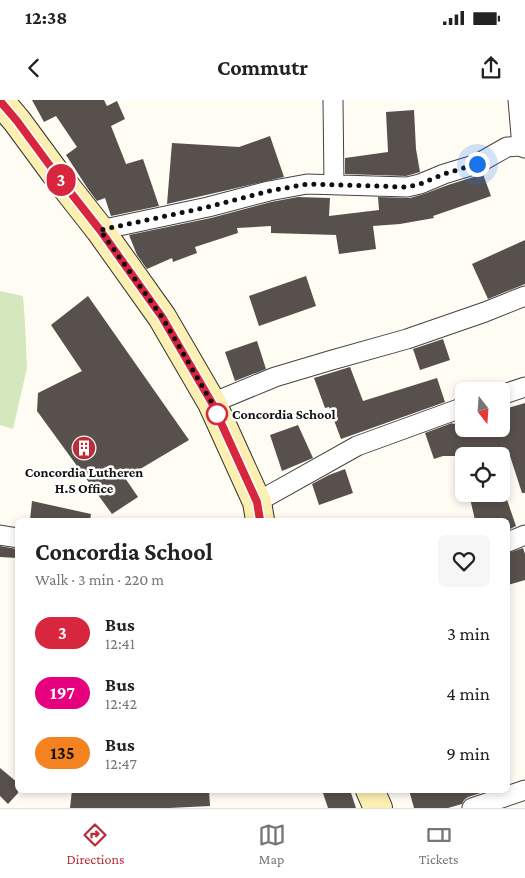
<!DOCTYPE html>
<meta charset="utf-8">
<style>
:root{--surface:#fff;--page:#f6f6f6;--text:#222;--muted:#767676;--line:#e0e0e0;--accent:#ba2d3a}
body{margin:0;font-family:"Crimson Pro",serif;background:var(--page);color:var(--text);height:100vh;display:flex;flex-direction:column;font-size:19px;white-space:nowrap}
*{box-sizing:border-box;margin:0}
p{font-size:16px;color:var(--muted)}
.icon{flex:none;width:28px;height:28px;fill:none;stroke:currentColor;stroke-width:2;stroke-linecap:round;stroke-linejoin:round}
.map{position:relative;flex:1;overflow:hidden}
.panel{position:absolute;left:15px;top:418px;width:495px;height:275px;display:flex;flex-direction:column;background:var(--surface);border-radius:8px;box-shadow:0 2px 8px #0003}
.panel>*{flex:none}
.badge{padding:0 10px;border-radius:16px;font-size:18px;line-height:32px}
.needle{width:32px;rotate:163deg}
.tools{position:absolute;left:455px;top:282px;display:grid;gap:10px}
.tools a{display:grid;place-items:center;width:55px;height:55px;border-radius:8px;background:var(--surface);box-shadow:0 2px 8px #0003;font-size:25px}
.you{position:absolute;width:25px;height:25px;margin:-12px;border:4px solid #fff;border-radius:50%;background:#1a73e8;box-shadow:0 0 0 8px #1a73e833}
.map>.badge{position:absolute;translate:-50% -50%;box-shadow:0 0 0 2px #fff}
.round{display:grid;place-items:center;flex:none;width:52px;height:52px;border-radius:8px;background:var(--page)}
.overview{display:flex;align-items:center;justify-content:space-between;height:85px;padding:0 20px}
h1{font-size:24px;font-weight:700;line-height:38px}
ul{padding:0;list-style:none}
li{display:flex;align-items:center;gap:15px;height:60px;padding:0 20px}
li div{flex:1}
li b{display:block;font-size:19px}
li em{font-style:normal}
li .badge{min-width:55px;font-weight:700;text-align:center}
.status{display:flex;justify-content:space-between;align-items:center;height:35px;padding:0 25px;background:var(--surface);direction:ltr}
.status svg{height:14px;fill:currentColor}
header{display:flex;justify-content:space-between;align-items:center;height:65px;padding:0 20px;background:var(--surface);font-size:22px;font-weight:700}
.tabs{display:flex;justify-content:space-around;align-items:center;height:70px;border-top:1px solid var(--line);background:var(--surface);font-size:14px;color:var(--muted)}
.tabs a{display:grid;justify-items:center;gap:2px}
.tabs .active{color:var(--accent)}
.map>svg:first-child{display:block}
.green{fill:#d5e8bd}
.building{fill:#58504c}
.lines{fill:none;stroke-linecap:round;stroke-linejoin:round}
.minor-casing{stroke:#434343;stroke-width:21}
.secondary-casing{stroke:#323232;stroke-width:30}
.minor{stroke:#fff;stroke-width:19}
.secondary{stroke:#fbf0b1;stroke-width:28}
.line-casing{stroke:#fff;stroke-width:11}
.line{stroke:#d7263d;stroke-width:8}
.walk{stroke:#101010;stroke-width:5;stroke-dasharray:0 9}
.stop-dot{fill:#fff;stroke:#d7263d;stroke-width:2.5}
.labels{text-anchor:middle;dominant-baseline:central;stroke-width:5;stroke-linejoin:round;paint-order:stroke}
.stop-label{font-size:14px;font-weight:bold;fill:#101010;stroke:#fff;text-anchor:start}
.poi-label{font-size:14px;font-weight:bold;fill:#101010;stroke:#fff}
</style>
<div class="status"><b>12:38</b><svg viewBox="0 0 49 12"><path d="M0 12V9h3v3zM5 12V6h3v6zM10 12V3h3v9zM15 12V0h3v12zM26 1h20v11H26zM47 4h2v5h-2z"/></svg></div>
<header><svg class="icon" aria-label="back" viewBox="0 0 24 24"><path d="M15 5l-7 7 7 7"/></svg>Commutr<svg class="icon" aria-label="share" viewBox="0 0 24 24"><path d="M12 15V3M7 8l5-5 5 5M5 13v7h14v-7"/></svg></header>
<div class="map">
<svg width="525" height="708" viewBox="0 0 525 708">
<rect width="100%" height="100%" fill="#fefcf3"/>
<path class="green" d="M0,191L23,196L25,223L27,268L13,329L0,325Z"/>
<path class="building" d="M32,0H104L107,6L117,1L125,19L111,26L126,64L143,59L159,106L111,116L105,98L97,101L88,89L66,55L77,47L56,16L44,22Z
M414,10L416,49L420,72L406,76L345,74V58L388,52L386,12Z
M270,36L284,77L167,104L172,43L239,47Z
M483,74L491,96L433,116L434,118L400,124L373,126L376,149L339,154L336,135L271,133V126L237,128L238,133L195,147L197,153L173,162L172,158L147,169L137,155L129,135L211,118L271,102L298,97L330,98L329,116L379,110L378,97L410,98L424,94L448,85Z
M525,140V184L488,199L472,164Z
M306,176L316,206L259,226L249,196Z
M88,196L189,340L125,378L138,397L112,414L37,311L38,293L82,271L51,225Z
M443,239L450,260L420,270L413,249Z
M257,241L266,269L235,281L225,252Z
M350,267L363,301L437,278L445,302L341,339L329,307L325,308L314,278Z
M525,303V393H522L510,356H443L434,359L425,333L452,323L453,324L457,323L459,329H501V310Z
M298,325L313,358L282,371L270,335Z
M345,369L353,393L319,405L312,384L329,375Z
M469,394H505L516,426L508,430V420H475Z
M32,401L91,414L90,420H30Z
M0,446L17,449V458L0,457Z
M523,448L525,454V480L508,485V453Z
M0,668L18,683V693L8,704L0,696Z
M72,690H99L125,693L126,690H209L210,706L169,708H70Z
M322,690H350L356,708H328Z
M409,690H490L468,697L464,700L462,704L448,708H414Z"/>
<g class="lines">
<g class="minor-casing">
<path id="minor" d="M333,0L334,85
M518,0L522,47
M100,130L208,107L269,91L307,84L407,87L420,84L444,74L477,64L507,47L519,46L525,48
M501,295L525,287
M212,303L275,277L332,260L407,239L485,212L525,196
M257,402L357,346L464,307
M0,435L18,438
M508,442L525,435
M472,708L525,690"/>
</g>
<g class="secondary-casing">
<path id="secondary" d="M0,1L17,21L56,74L100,130L162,217L212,303L257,402L260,420
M370,690L378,708"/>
</g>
<use href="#minor" class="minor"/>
<use href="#secondary" class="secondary"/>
</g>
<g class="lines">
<g class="line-casing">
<path id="line" d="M0,1L17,21L56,74L100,130L162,217L212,303L257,402L260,420"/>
</g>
<use href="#line" class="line"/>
<path class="walk" d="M217,314L219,320L212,303L162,217L100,130L208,107L269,91L307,84L407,87L420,84L444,74L477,64"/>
</g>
<defs>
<g id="building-disc" transform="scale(1.25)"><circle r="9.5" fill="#ba2d3a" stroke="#fff"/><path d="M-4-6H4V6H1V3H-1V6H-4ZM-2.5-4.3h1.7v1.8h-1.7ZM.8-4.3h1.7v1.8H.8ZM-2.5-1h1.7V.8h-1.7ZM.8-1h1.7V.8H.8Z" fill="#fff"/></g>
</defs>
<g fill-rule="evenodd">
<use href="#building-disc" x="84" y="348"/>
</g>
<circle class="stop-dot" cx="217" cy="314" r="10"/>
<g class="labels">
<g class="stop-label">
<text x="232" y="314">Concordia School</text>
</g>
<g class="poi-label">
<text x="84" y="372">Concordia Lutheren<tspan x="84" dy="16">H.S Office</tspan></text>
</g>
</g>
</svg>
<div class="tools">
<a><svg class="needle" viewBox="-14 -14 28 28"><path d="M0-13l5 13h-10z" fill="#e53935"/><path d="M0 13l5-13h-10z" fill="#767676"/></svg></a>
<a><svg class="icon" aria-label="locate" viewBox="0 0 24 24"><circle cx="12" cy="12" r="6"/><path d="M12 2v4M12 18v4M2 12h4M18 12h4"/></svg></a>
</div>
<div class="you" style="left:477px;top:64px"></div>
<b class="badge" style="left:61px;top:80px;background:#d7263d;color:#fff">3</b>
<section class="panel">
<div class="overview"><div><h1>Concordia School</h1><p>Walk · 3 min · 220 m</p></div><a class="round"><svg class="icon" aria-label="heart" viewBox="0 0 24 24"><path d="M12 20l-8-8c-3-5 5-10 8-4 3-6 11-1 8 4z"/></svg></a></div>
<ul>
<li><span class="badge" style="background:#d7263d;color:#fff">3</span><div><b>Bus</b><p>12:41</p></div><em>3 min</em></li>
<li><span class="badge" style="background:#e6007e;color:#fff">197</span><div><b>Bus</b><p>12:42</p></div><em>4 min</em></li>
<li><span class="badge" style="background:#f58220;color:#111">135</span><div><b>Bus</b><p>12:47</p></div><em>9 min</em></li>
</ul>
</section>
</div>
<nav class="tabs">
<a class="active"><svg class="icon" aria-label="directions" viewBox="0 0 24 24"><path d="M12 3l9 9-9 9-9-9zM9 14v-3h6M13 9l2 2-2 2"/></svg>Directions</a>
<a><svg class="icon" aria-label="map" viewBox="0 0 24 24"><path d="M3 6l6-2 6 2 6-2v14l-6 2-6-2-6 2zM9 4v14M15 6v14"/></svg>Map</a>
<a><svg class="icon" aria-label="tickets" viewBox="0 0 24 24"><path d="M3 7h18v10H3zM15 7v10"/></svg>Tickets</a>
</nav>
